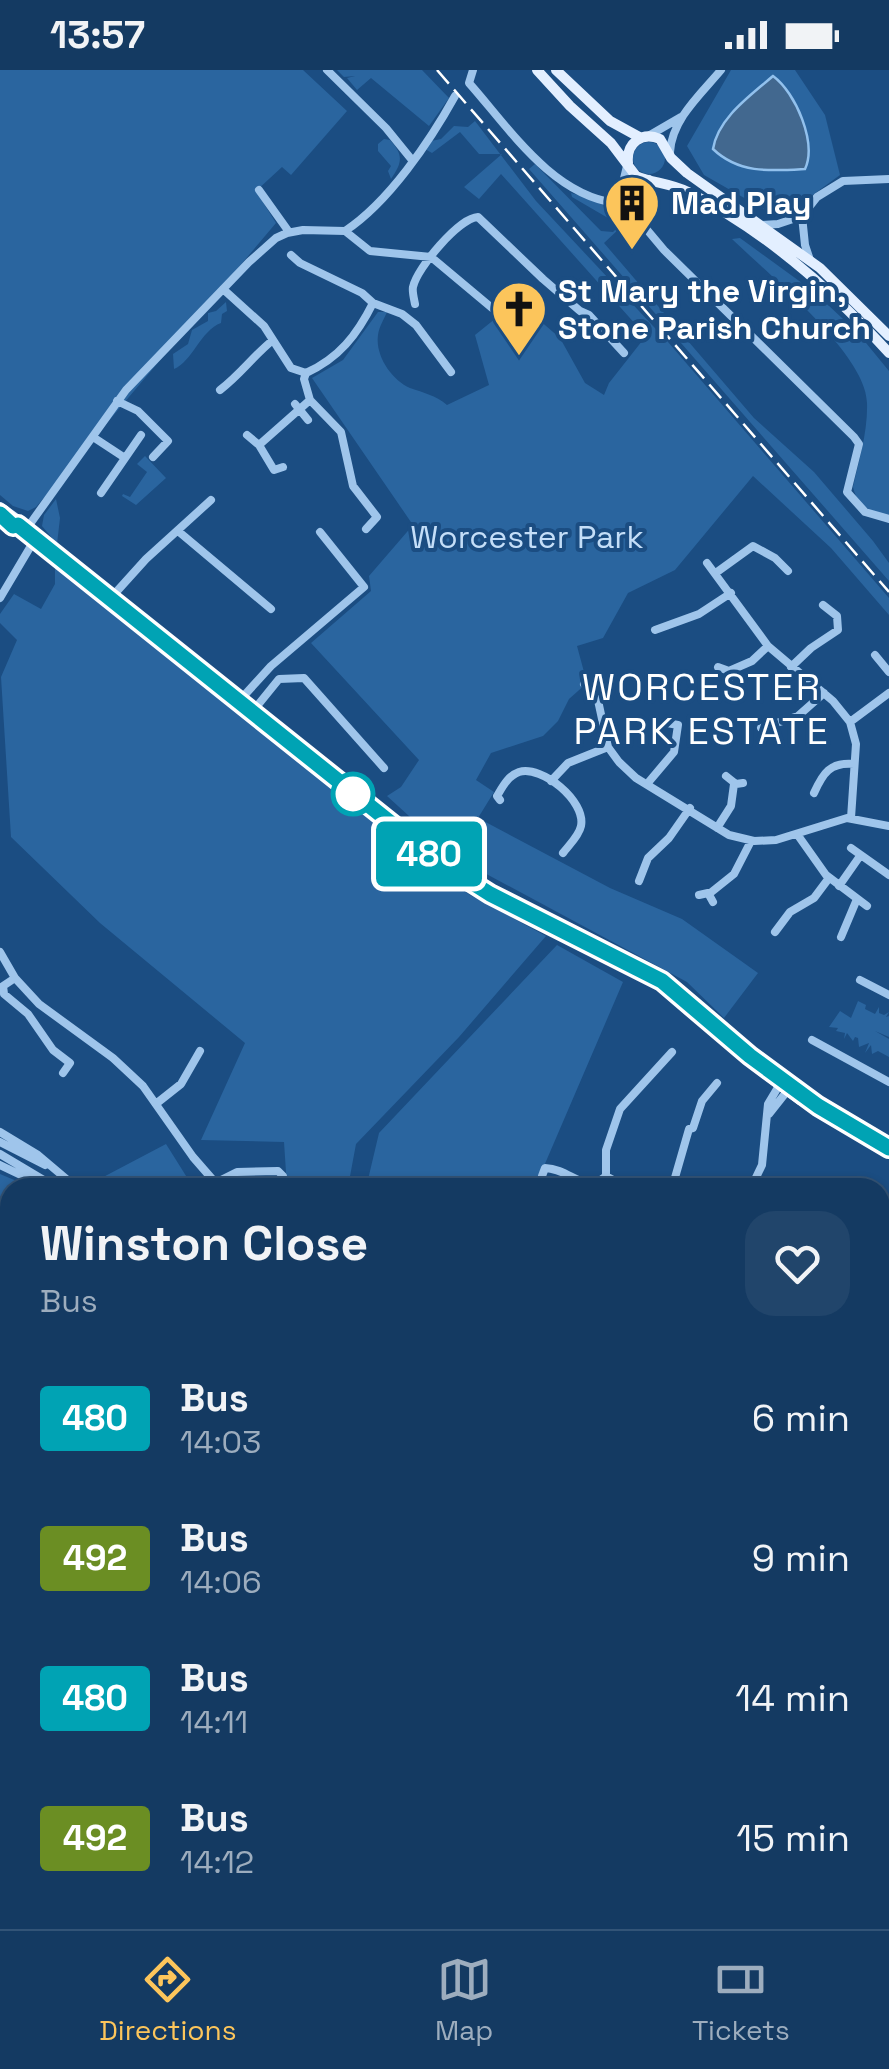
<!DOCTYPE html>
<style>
:root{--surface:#143a62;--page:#21456b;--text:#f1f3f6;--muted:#9dadbe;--line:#335477;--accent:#fcc55b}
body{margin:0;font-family:"Space Grotesk",sans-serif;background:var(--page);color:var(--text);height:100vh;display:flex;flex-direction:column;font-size:38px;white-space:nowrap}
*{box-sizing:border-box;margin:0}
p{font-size:32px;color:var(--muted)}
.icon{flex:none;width:55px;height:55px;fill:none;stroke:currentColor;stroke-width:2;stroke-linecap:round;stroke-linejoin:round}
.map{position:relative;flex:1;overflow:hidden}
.side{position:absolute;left:0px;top:1108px;width:890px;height:752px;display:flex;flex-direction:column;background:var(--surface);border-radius:30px 30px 0 0;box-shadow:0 2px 8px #0004,0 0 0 2px var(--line)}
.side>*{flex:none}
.badge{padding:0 20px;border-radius:8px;font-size:35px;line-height:65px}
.map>.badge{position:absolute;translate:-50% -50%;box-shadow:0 0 0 5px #fff}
.round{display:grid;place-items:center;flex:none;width:105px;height:105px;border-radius:30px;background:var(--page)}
.headline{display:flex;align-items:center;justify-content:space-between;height:170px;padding:0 40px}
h1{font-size:48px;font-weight:700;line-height:75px}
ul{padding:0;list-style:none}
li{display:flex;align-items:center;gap:30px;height:140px;padding:0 40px}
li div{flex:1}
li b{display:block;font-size:38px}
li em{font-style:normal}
li .badge{min-width:110px;font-weight:700;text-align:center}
.status{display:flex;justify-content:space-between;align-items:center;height:70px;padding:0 50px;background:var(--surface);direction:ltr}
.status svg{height:28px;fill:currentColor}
.tab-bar{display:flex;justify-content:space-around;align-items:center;height:140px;border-top:2px solid var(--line);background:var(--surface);font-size:28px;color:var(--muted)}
.tab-bar a{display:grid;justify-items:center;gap:5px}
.tab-bar .current{color:var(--accent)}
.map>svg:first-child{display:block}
.green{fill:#2a659f}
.water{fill:#42688f;stroke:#92c1ed;stroke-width:2.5}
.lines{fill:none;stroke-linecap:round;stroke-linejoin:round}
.minor{stroke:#9fc5eb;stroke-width:8}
.major{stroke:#e3efff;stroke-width:10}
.rail{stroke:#fff;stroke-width:2.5;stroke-dasharray:18 8;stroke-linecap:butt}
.line-casing{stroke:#fff;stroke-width:22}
.line{stroke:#00a3b4;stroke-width:15}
.stop-dot{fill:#fff;stroke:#00a3b4;stroke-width:5}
.labels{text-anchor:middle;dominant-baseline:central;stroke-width:8;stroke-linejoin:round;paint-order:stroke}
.poi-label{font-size:32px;font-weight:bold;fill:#fff;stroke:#1b4d82;text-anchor:start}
.park-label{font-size:32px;fill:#c4def8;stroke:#1b4d82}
.quarter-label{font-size:38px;letter-spacing:2.5px;fill:#fff;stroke:#1b4d82}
</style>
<div class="status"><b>13:57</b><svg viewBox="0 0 49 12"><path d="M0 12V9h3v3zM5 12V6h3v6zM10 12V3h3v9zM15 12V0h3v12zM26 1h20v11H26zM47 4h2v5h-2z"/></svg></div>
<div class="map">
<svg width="889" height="1859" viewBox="0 0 889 1859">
<rect width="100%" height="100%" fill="#1b4d82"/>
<path class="green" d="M0,0H303L347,41L291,105L282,97L256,121L276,153L36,437L28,441L13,436L0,425Z
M337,0H422L449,28L429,56L371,8L357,20L347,8L355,6L344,7Z
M731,0H795L825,45L840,105L788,143L774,145L704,105L687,76Z
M475,51L536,131L668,272L889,528V545L831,478L753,406L675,500L628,523L603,568L577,576L587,613L569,629L558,651L543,666L491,683L476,710L494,722L478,748L610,818L682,849L758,903L724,948L687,912L453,786L387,726L401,717L419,690L311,573L371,521L369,506L413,455L312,308L343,290L378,242H387C384,249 379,257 378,265C375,286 392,310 410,318C424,323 435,325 447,335L489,315L475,265L517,231L560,268L585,313L604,325L609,313L646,266L501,104L479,129L464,117L502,84H479L460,62L432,83L425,79L431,71L441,69L454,56L468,57Z
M384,69L390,70C404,85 402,93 391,109L388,101L391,96L378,81V74Z
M633 88a16 16 0 1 1 32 0a16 16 0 1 1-32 0Z
M535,94L601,161L613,162L620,155L572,127L571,123C583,126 620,140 627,149L623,150L620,158L604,173L754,348L814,402L873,471L889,493V511L529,99Z
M740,168L813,221L857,262L889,301V446C869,441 858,438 853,417C859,390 868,361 867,333C867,285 767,203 732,169Z
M226,232L227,241L222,244L221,253C201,260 192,292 174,299L173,284L188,274L192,260L208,251V243L216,241Z
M145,386L166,408L136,435L122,426L123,424L130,427L147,402L137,394Z
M56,429L60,448L57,474L42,456L44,445Z
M55,497L425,793L470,825L546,866L459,967L356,1074L348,1117H287L284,1072L201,1070L245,973L100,853L11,767L1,607L17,570L0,553V544L14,524L41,539L55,514Z
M557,875L623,912L535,1117L366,1118L379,1063Z
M858,931L866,935L865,939L875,944L879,937V943L884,945L889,942L886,947L889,946V967L875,961L889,969V987L878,981L872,984L871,975L865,983L869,973L859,977L858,968L855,967L853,971L847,963L844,969L845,963L836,961L838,958L829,957L840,941L851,948Z
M166,1074L193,1117L92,1118L90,1114Z
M0,1104L31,1117L10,1118V1138L0,1133Z
M888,1126L889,1141L884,1147L889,1168V1195L880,1193L881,1149Z
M889,1392V1539L880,1550V1411Z
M10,1547V1643L0,1639V1556Z
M44,1850H138L127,1859H38L37,1853Z
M285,1850H425L408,1859H277Z
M699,1850H742L748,1859H705Z"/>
<path class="water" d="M773,6C796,23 817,73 805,99C771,101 739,104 713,79C718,48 750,26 773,6Z
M0,1133L10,1138V1210L0,1201Z
M10,1569V1623L0,1616V1574Z"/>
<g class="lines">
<path class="minor" d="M327,0L386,58L412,90
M473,0L469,13C509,58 552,125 616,133L649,109
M650,65L681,47
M670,82C672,49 701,24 721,0
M259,120L289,162
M622,130L664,180L854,367L859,374L847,422L865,442L889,449
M610,131L621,121L627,96
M802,146L805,175L810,190
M762,155L778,154L802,146L817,127L843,111L889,109
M345,161C389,132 430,71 455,26
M345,161L370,181L431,187L492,238
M291,185L300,193L362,223L373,233L402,244L416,255L451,302
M223,219L264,256L291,298L306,303C339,288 357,265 373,233
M415,234C414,229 412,221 413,217C417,198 459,148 478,147L543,209L580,241L589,245L624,283
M306,303L304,309L310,330L341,362L353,416L377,447L366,459
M220,320C241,304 253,286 273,270
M117,331L138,341L168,371L153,387
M295,334L308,350
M247,365L259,375L274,400L283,397
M93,367L125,388
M259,375L310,330
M101,423L141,365
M25,461L126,320L249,192L276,168L287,163L303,160L345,161
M178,461L271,539
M707,493L768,576L833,631L850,652L856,674L851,748
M717,502L753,476L775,488L788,501
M0,528L35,469
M109,530L146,489L211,430
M655,560L699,544L731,523
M875,585L889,602
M718,597L729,601V611
M791,597L811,578L838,560L837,546L823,535
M729,601L752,591L768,576
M584,614L596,621L608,677L619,692L636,708L729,765L754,771L776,770L847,748L889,756
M240,630L271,596L364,517L320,462
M253,641L279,609L304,608L384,698
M850,652L889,623
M761,658L798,646L824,623
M726,706L736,714L743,713
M551,711L568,693L608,677
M647,714L674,682L678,655L667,653
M814,723C823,703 830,692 854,694
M500,730L497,726C503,716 508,706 519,702C542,695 586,731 581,756C579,766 569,775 563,783
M717,758L731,736L734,714
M797,764L826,805L867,836
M851,778L889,805
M639,811L648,788L669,768L690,738
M839,816L860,786
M709,824L734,804L751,771
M699,825L708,823L713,832
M775,862L790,842L814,828L829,808
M841,867L857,829
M0,882L15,908L39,934L113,988L143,1016L193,1087L220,1118
M15,908L3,916L4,924L28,944L53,980L70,993L63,1003
M860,910L889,925
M812,970L889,1012
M157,1033L181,1014L200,981
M769,1044L788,1020
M0,1062L38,1085L77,1118
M0,1072L45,1095
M0,1084L57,1118
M0,1095L48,1118
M542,1106L545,1098C572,1099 583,1125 606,1106L627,1118
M606,1106V1080L620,1039L672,982
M217,1112L237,1102L278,1101L283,1106L282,1118
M672,1118L689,1059L693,1058L702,1031L717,1013
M751,1118L762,1095L768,1034L780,1014
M0,1229L10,1228
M0,1272L10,1273
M880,1558L889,1545
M0,1647L10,1652
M880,1756L889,1745
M0,1774L10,1749
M10,1784V1801
M0,1810L10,1823
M1,1811L2,1797L10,1776
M880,1831L889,1820
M0,1848L10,1835
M478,1850L482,1859
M490,1850L493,1859
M747,1850L753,1859
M811,1850L819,1859
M1,1859L17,1850
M548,1859H561
M654,1859V1850
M770,1859L783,1850
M858,1859L865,1850"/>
<path class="major" d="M537,0L570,36L611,73L636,106C652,113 670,113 688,122C764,160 832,220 889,283
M556,0L610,51L641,68
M628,93C626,73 642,61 660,69L671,88L687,103L820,198L889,266
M0,437L18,450V455
M0,444L240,630L441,793L489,824L662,911L750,986L813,1029L818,1036L889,1078
M760,1000L800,1030L818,1036
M880,1360L889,1338
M880,1389L889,1372
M138,1859L152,1850
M174,1859L191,1850
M201,1859L220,1850
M248,1859L254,1850"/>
<path class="rail" d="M437,0L889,522"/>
</g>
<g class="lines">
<g class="line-casing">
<path id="line" d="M0,444L13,456L18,455L441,793L490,824L662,911L750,986L818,1036L889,1078"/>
</g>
<use href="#line" class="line"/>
</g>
<defs>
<g id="building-pin" transform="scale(2.875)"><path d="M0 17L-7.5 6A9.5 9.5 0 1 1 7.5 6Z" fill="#fcc55b" stroke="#1b4d82"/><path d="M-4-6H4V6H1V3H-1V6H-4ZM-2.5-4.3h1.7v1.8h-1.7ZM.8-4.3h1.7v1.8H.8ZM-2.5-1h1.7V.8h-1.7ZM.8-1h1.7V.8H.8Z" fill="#111"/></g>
<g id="church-pin" transform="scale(2.875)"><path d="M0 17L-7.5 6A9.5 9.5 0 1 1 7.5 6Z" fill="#fcc55b" stroke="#1b4d82"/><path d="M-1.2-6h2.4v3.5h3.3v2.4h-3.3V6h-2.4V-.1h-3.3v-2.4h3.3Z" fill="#111"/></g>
</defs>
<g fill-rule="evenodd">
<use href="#building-pin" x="632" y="133"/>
<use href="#church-pin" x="519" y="239"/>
</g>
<circle class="stop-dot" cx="353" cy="724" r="20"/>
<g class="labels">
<g class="poi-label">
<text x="671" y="133">Mad Play</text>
<text x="558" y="221">St Mary the Virgin,<tspan x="558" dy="37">Stone Parish Church</tspan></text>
</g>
<g class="park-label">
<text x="527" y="467">Worcester Park</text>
</g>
<g class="quarter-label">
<text x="702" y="617">WORCESTER<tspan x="702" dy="44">PARK ESTATE</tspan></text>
</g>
</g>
</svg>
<b class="badge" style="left:429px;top:784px;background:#00a3b4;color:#fff">480</b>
<section class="side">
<div class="headline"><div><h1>Winston Close</h1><p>Bus</p></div><a class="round"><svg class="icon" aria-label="heart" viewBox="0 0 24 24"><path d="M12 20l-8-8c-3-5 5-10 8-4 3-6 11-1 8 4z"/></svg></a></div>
<ul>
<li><span class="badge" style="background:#00a3b4;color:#fff">480</span><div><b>Bus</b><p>14:03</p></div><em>6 min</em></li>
<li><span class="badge" style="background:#6b8e23;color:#fff">492</span><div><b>Bus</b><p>14:06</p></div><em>9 min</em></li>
<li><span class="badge" style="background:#00a3b4;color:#fff">480</span><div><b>Bus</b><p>14:11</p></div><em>14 min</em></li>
<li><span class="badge" style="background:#6b8e23;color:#fff">492</span><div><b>Bus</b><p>14:12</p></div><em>15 min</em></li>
</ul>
</section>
</div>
<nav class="tab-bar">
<a class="current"><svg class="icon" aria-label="directions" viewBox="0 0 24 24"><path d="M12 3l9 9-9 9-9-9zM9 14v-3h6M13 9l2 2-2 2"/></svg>Directions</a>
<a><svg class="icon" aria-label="map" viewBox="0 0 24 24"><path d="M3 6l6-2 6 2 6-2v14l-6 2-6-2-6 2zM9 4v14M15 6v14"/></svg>Map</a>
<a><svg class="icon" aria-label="tickets" viewBox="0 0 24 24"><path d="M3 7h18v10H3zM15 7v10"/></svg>Tickets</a>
</nav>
